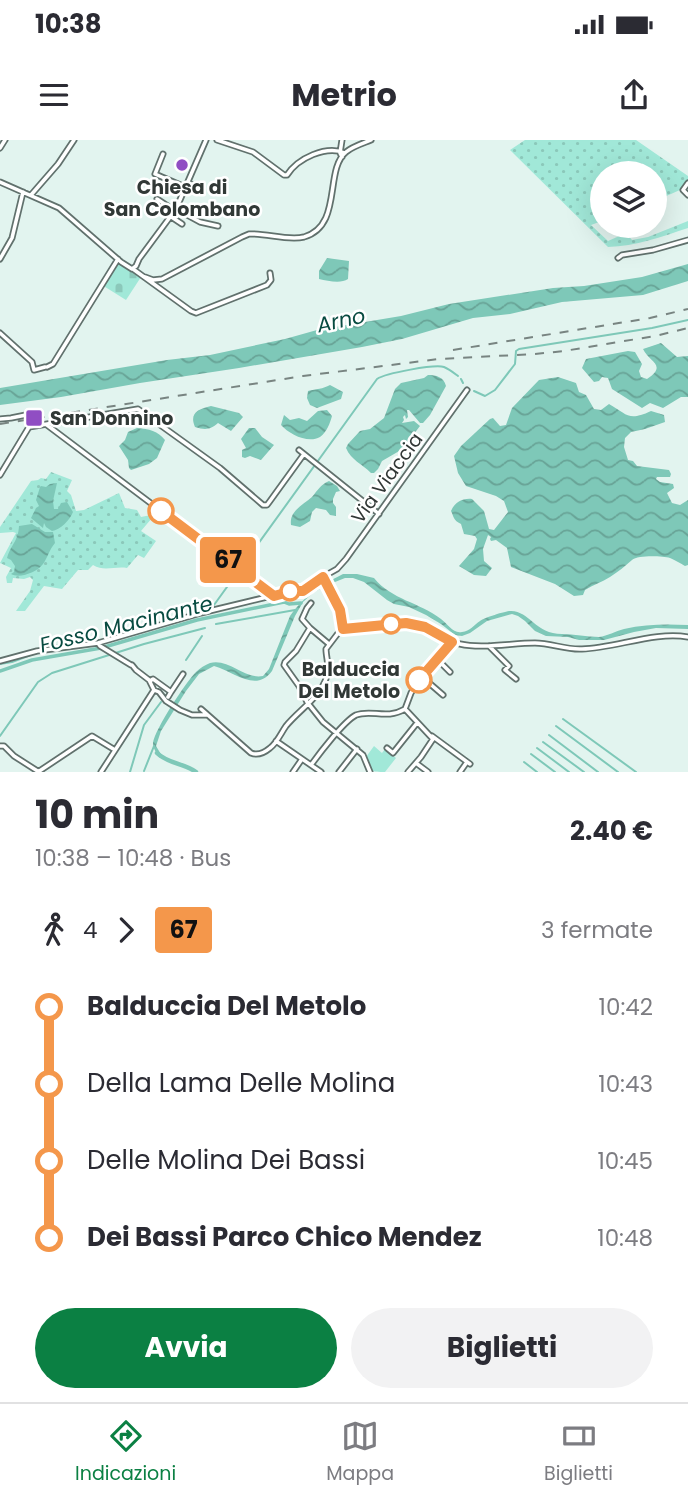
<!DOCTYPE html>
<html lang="it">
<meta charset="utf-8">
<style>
:root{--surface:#fff;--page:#f2f2f3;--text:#2b2b33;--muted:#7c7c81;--line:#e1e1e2;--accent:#0b8043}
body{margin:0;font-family:Poppins,sans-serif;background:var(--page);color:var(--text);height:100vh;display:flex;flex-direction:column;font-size:26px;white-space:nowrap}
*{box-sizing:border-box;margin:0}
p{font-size:23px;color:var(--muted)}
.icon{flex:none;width:38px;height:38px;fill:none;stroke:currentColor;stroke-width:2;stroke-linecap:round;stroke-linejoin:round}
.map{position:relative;height:632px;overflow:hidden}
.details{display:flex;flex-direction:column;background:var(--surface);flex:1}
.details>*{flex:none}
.badge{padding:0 14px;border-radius:5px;font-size:24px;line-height:46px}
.buttons{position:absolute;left:590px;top:21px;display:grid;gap:14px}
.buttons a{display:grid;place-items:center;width:77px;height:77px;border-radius:50%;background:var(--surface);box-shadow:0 7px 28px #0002;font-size:35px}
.map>.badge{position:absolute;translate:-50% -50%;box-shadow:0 0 0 4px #fff}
.legs{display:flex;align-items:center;gap:10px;height:77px;padding:0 35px;font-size:23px}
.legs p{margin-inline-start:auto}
.summary{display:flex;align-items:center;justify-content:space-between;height:119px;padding:0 35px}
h1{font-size:38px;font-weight:700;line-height:52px}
.cta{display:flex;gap:14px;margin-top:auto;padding:14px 35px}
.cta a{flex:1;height:80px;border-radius:42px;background:var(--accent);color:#fff;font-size:28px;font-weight:700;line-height:80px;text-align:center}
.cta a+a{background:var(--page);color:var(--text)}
ul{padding:0 35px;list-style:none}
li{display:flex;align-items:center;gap:24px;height:77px;font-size:26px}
li i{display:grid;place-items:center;width:10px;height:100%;margin:0 9px;background:currentColor}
li i::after{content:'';width:18px;height:18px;margin:-9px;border:5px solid;border-radius:50%;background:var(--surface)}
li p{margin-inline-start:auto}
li:first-child i{background:linear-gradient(#0000 50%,currentColor 0)}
li:last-child i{background:linear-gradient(currentColor 50%,#0000 0)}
.status{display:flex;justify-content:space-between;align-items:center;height:49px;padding:0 35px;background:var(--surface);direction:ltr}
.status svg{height:19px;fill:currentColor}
header{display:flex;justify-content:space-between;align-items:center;height:91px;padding:0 35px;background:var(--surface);font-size:32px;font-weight:700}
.menu{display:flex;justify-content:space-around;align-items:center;height:98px;border-top:2px solid var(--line);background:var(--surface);font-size:19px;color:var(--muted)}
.menu a{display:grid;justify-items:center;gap:4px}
.menu .on{color:var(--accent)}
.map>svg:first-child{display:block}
.cemetery{fill:url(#cemetery-stones)}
.park{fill:url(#park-dots)}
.pitch{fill:#a1e8d8}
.water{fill:url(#water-waves)}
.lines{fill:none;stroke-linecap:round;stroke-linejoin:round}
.stream{stroke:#7ec8b8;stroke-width:2}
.canal{stroke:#7ec8b8;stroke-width:3.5}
.river{stroke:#7ec8b8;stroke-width:4.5}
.minor-casing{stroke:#61716d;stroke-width:7}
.minor{stroke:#fff;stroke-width:3.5}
.rail{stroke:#788481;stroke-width:2;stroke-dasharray:9 9;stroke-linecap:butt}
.line-1-casing{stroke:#fff;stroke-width:16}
.line-1{stroke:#f4974b;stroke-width:10}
.poi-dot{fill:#904ec3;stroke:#fff;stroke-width:2.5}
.stop-1-dot{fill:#fff;stroke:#f4974b;stroke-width:3.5}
.labels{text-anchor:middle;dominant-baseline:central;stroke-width:5;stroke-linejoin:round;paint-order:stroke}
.poi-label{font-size:19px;font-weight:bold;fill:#313836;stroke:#fff}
.street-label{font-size:19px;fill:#313836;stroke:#fff}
.stop-label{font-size:19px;font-weight:bold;fill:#313836;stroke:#fff;text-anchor:end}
.water-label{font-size:21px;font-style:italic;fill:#084b41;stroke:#fff}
</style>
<div class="status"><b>10:38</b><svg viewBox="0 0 49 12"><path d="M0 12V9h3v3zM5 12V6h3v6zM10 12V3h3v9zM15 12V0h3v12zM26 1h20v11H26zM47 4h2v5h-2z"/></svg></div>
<header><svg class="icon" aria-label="menu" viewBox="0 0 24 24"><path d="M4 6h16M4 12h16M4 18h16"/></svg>Metrio<svg class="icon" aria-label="share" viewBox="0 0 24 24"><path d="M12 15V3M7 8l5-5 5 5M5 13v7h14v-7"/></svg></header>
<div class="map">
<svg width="688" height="632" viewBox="0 0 688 632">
<defs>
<pattern id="cemetery-stones" width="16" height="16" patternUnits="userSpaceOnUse" patternTransform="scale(1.75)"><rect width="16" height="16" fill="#a1e8d8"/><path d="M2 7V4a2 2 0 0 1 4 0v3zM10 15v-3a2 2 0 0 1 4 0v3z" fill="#8bc8ba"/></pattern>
<pattern id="park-dots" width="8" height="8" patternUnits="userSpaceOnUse" patternTransform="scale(1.75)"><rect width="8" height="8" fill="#a1e8d8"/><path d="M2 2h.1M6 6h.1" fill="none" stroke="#8bc8ba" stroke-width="1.8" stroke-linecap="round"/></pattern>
<pattern id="water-waves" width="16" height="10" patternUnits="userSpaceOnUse" patternTransform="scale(1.75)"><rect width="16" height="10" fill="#7ec8b8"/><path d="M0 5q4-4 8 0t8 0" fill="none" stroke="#68a396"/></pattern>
</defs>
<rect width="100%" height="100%" fill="#e2f4ef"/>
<path class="cemetery" d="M117,122L141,137L126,160L102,145Z"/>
<path class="park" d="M525,0H636L688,36V45L685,48L688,57L680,50L655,61L654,33H602V81L591,85L608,101L626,93L632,100L648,97L688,81V88C661,97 636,106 608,107L510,10Z
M51,332L72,340L67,351L71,355L76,371L84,370L119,353L125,368L137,370L141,377L151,375L152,378L141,391L156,401L144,418L138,415L127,428C115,426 104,432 93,425L88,430H78L62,449L44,446L25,471H16L30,451L33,440L30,437L24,439L13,438L12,443H7L6,437L11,428L0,423L16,393L13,392L0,393V387L31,341L38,340L41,338L46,339Z"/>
<path class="pitch" d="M374,606L382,613L385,609L396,618L385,632C370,632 370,631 366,617Z"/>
<path class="water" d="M327,118L349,121L348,139C341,144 328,141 319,139V131Z
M688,124V141L643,155L562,162L510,174L473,178L402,199L362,207L239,228L140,243L61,257L0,265V248L167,220L210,215L285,199L317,190L401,176L449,164L553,148L584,146L642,137Z
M661,203L677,217L688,216V257H681L663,268L650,263L642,268L612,249L608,238L602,237L599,241L594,242L582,228L586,219L628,211L635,212L642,224L639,231L641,237L647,239C668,225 649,222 643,209Z
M428,235C436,235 444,237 446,246L430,275L423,283H420L409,270H407L408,277L406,279L405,275L403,277L404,280L402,283L414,281L420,286L401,310L382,321L378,329L374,333H371C362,324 351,320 346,308L348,304L360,291L370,289L384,278L395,249L401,243L424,238Z
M558,237L576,243L579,252L586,255L594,269L601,270L609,264C627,274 628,282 651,271L664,275L665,282L645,289L631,292L625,298L624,307L628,320L633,321L637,326L669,330L671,334L670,337H657L656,339L660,342L673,344L674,348L667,353L672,363L680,365L688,360V425L685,426C680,423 675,420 670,418C662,416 638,415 632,420C625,426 618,432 610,437C602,442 593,445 585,450L583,455L574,456L555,444L511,427L507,408L496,400L491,401L490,399L491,397L488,395L483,409L484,421L492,428L486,436L474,435L459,426L474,409L477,399L475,396L464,394L461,384C453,380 454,377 451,371C455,362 463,358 472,359L484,371L489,389L494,390L508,372L504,361L496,356L466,346L458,333L454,316L461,306L490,279L493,278L500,286L506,285L512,268L539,240Z
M330,245L343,252L341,259L317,268L310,265L307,258L308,251C316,249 323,249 330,245Z
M211,266L239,273L243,277L231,291L218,283C210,290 205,290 195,287C189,273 198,269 211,266Z
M327,270L332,276C330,283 327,292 320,297C308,304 289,294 281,285L284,275L290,280L299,278L307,281L318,271Z
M137,288C149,289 158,291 165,300L157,318L149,324L131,330L129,328L128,320L119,306L125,300L128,292Z
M249,288H255L262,297L274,305L261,320L250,316L245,318L242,317V310L246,308L241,299Z
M329,341L337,346L340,351L336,352L333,359V363L336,367V376L330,375L326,370L316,368L312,372L310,381L300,387L291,385C289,371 303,365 312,357C318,350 320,345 329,341Z
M57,343L53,361L54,369H58L61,363L67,362L73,372C70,380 60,390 52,391L46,387L44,383L43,388L31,378L36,368L39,366L36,360L40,347L41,346L46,347L50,344Z
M32,384L45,392H53L55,403C49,410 48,417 43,424C37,432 20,439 11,434L14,432L15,426L11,420L7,418C11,404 18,402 19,386Z
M343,434H357L374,438C392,460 419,462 441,479C448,484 453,494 462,492C470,491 474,485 480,481C483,478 506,471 510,471C529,470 535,494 562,494C574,494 587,497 599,497C608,496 615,491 624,489C646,484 666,484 688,485V489L656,488L634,492L604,500H579L568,497L546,496L535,491L525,481L518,476L512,474L487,481L470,493L462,496L455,495L441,484L426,475L409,467L394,464L387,460L364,442L353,438H345L325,446L313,453L303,462L295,476L272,531C256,553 235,532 214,526L199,534L186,551L161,591L156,606L162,616L160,618C157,614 153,609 153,603C155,589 186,542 196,532C200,528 205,525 210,523C229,518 245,540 263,536L269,529L290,476C306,454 320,446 343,434Z"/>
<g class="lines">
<path class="stream" d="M461,239L463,243
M474,251L485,256L495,250L515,224L516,211L519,209L652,188L688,180
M214,465L377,239C386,233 435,224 444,227C449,229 454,233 458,236
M216,484L295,470
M186,520L202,496
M0,524L12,522L36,513L94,505
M563,579L636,632
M556,586L618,632
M549,595L598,632
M0,596L38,542L52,533L144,504L205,488
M543,602L584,632
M537,608L569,632
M531,614L555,632
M524,622L537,632
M144,631L154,606
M130,632L144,585L161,562"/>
<path class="canal" d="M0,531L32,520L101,508L197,480L284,462L289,464L301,463"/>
<path class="river" d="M157,613C168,624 184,623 196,632"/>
<g class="minor-casing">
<path id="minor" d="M217,0L253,12L284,35H287C298,18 326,5 345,13
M0,8L5,0
M163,14L155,34L185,47
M342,17L340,13L342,0
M0,42L59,68L121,122L132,129L136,126
M187,43L201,47
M688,43L683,50L688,55
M31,55L58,24L74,0
M157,59L175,71
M176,69L200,82L218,86
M170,76L182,84
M618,118L622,115L653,110L688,100
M0,119L12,98L23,52
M136,126L139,119L176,69L206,0
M133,129L191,171L196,173L267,145L271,140L270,133
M145,137L153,140L162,139L242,97L249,94C267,93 287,101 304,97C343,86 324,30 346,12C353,6 364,3 371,0
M0,193L32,222L34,230L45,227
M47,227L53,224L118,119
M0,279L11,278L26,275L27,276
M47,285L274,456
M29,287L138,269L220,328L263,365H267L270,361L304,314
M299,310L379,374
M0,335L29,287
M311,463L307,468L302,479L310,488L329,504
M310,488L296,511L285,522L284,525L299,546L307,562L323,582L363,615L370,632
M342,488C365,491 388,480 411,484C429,486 442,500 460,504C482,509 512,503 535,503C551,503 566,510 582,509C616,508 655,491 688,497
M98,503L100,506L131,525
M489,506L509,526L505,530L516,539
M437,519L450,532
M0,521L37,511L98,503L201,473L292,451H303L312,443L337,429L346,419L467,250
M132,525L136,530L149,540L154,550L159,552L166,561L180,570L192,575H207
M421,536L443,555
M150,541L153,539L171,552L168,557
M171,552L183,534
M201,569L251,613C258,616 264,613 270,608C277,603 281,593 286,586C300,569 320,558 327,536C330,527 326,518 326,509L342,488L340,470L323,437
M405,569L433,599L421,617L408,632
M405,569L411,553L421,536L451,502
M432,596L470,624
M276,601L321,632
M0,606H4L14,616L39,632
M387,608L393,613L417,583
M416,623L428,632
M311,625C319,614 344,581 356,575C372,569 386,580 405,569
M38,632L92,596L115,610
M101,632L154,550
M293,632L302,619
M339,632L357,609
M460,632L467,622"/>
</g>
<use href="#minor" class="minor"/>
<path class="rail" d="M453,210L650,178L688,169
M0,284L303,236L439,219L535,214L564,211L655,196L688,188"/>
</g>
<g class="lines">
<g class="line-1-casing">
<path id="line-1" d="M161,371L274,456L292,451H303L323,437L340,470L343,489L406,483L425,487L452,502L419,540"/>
</g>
<use href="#line-1" class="line-1"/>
</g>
<g class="poi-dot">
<circle cx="182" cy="25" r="7"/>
<rect x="25" y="269" width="18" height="18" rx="3.5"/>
</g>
<g class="stop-1-dot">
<circle cx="161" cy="371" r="12"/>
<circle cx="290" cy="451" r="9"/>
<circle cx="391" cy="484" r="9"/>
<circle cx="419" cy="540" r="12"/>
</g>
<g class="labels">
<g class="poi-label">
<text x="182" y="47">Chiesa di<tspan x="182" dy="22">San Colombano</tspan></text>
<text x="50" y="278" text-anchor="start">San Donnino</text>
</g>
<g class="street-label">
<text transform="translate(387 338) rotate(-54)">Via Viaccia</text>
</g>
<g class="stop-label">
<text x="400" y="529">Balduccia<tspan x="400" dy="22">Del Metolo</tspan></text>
</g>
<g class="water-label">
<text transform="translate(341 180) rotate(-12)">Arno</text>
<text transform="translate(126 484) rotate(-14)">Fosso Macinante</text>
</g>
</g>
</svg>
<div class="buttons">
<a><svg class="icon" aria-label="layers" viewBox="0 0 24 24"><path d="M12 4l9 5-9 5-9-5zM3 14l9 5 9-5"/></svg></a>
</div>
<b class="badge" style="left:228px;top:420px;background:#f4974b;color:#111">67</b>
</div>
<section class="details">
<div class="summary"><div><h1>10 min</h1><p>10:38 – 10:48 · Bus</p></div><b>2.40 €</b></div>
<div class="legs"><svg class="icon" aria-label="walk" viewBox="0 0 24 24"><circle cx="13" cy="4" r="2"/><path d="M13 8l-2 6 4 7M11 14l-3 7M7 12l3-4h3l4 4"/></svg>4<svg class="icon" aria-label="forward" viewBox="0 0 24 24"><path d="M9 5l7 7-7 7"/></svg><b class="badge" style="background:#f4974b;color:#111">67</b><p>3 fermate</p></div>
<ul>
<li><i style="color:#f4974b"></i><b>Balduccia Del Metolo</b><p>10:42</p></li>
<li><i style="color:#f4974b"></i><span>Della Lama Delle Molina</span><p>10:43</p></li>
<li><i style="color:#f4974b"></i><span>Delle Molina Dei Bassi</span><p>10:45</p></li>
<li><i style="color:#f4974b"></i><b>Dei Bassi Parco Chico Mendez</b><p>10:48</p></li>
</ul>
<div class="cta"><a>Avvia</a><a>Biglietti</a></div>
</section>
<nav class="menu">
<a class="on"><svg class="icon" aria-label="directions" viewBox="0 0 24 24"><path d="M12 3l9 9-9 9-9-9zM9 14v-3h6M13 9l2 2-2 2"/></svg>Indicazioni</a>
<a><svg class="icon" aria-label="map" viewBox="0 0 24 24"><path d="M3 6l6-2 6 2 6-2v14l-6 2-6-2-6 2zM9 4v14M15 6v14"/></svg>Mappa</a>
<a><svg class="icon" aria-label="tickets" viewBox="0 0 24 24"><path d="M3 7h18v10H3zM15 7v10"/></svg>Biglietti</a>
</nav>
